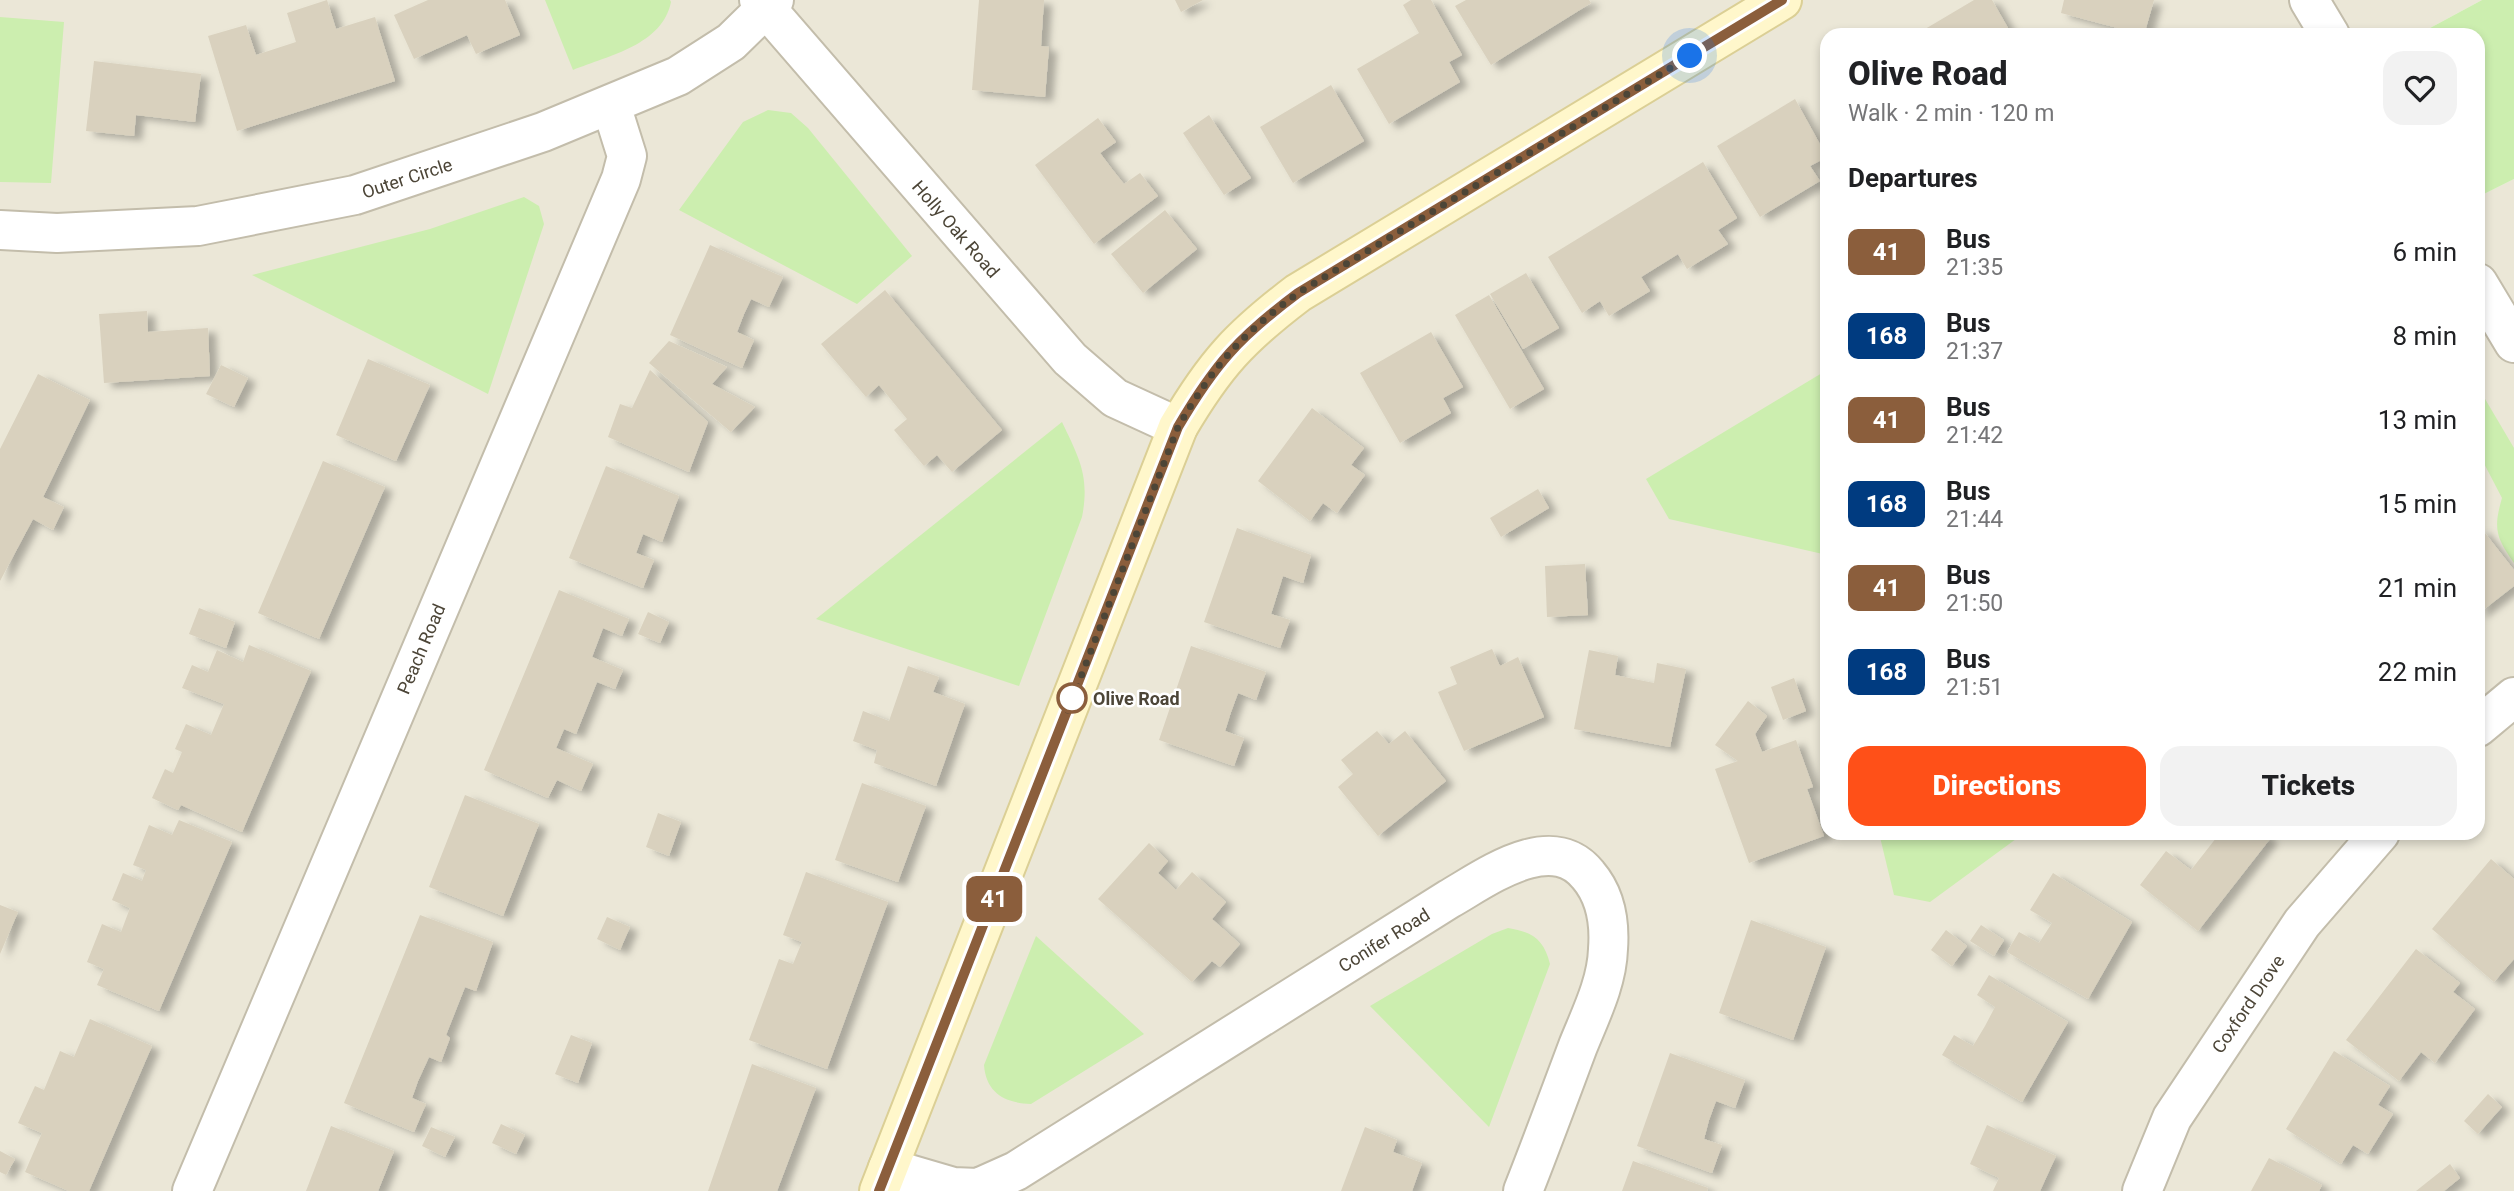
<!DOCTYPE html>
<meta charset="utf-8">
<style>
:root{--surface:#fff;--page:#f2f2f2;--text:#202124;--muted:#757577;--accent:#ff5018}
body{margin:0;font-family:Roboto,sans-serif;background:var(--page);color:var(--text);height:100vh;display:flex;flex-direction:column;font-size:26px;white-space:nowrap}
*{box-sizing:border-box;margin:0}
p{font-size:23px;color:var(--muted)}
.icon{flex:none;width:38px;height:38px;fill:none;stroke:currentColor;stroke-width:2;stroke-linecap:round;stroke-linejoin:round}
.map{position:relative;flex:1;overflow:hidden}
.details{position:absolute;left:1820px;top:28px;width:665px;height:812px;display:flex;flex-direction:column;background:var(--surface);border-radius:21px;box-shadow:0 4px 10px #0003}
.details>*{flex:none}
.badge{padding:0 14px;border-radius:10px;font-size:24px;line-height:46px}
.you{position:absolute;width:35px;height:35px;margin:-18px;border:5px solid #fff;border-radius:50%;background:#1a73e8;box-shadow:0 0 0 10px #1a73e833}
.map>.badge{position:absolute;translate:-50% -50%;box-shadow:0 0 0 4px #fff}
h2{padding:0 28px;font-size:26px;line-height:63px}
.round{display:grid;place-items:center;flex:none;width:74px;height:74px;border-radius:21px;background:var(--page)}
.summary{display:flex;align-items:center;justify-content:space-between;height:119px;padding:0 28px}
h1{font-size:33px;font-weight:800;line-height:52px}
.button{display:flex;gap:14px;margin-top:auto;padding:14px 28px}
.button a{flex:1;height:80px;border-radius:21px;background:var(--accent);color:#fff;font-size:28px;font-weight:800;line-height:80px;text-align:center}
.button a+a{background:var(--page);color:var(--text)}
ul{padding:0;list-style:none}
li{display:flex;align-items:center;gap:21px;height:84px;padding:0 28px}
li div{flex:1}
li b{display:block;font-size:26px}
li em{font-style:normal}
li .badge{min-width:77px;font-weight:700;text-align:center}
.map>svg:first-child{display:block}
.residential{fill:#ebe7d7}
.green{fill:#cceeaf}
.building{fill:#d9d1be;filter:url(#shadow)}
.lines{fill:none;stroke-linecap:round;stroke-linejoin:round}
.street-casing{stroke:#c3bdab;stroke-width:42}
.secondary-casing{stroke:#dbcf95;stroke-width:42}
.street{stroke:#fff;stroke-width:38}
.secondary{stroke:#fff7cb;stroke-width:38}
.line-casing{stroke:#fff;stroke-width:16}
.line{stroke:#8b5e3c;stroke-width:10}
.walk{stroke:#4c4537;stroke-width:7;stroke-dasharray:0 12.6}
.stop-dot{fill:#fff;stroke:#8b5e3c;stroke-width:3.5}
.labels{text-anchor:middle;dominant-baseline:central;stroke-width:5;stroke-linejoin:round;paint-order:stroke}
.street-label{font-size:18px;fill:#4c4537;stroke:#fff}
.stop-label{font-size:18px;font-weight:bold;fill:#4c4537;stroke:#fff;text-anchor:start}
</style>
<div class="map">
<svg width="2514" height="1191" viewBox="0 0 2514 1191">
<defs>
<filter id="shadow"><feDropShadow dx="8" dy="4.5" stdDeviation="3.5" flood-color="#0004"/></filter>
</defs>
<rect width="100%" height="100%" fill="#f6f4ea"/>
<path class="residential" d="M0,0H2482L2417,35H1827V833H2478V197L2514,179V1191H0Z"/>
<path class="green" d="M545,0H670L671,2C662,45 610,55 573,70Z
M2482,0H2514V179L2478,197V35H2417Z
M0,17L64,22L51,183L0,182Z
M768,110L791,113L808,128L912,256L857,304L679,210L743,122Z
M524,197L539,206L544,224L488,394L252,275L430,229Z
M1827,370V555L1669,519L1646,479Z
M2478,387L2514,448V563C2496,537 2493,529 2502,498L2478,452Z
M1062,422C1079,458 1090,476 1082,517L1019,686L816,619Z
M1879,833H2020L2016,839L1930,902L1894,895Z
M1508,928C1533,932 1544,940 1550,964L1489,1127L1370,1006L1492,934Z
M1036,936L1144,1034L1031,1104C1005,1103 986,1093 984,1065Z"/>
<path class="building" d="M327,0L336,29L375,17L395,81L237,131L208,36L246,25L256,55L296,42L287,13Z
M428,0H505L520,35L476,54L467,35L414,59L394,15Z
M979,0H1044L1041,46L1049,47L1045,97L972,90Z
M1175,0H1203L1181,12Z
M1411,0H1431L1462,55L1449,62L1460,82L1389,124L1357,69L1419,33L1403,5Z
M1466,0H1589L1591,3L1491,65L1455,6Z
M1974,0H1992L2012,35H1915Z
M2064,0H2154L2144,35L2061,13Z
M94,61L201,74L195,122L136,115L134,136L86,131Z
M1331,85L1364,141L1293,183L1260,127Z
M1795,99L1827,157L1810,166L1820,181L1760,217L1717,146Z
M1209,115L1251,178L1224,195L1183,133Z
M1098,118L1116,142L1100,153L1112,169L1124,184L1140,173L1158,196L1094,244L1035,165Z
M1703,162L1737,218L1718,230L1728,244L1687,269L1678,254L1641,277L1650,291L1609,316L1600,301L1582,313L1548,257Z
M1165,210L1197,249L1143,293L1111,254Z
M710,245L783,277L769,307L751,299L744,314L737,332L754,340L742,368L670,335Z
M1526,273L1559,328L1523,349L1490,294Z
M885,290L1002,430L952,472L937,455L924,466L894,430L907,419L879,385L866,397L821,344Z
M1489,295L1544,389L1510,409L1455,315Z
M147,311L148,332L208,328L210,376L104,383L99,314Z
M1431,332L1463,387L1443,398L1451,413L1400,443L1360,373Z
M669,341L727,367L712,384L755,407L731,432L649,363Z
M368,359L430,385L396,461L336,435Z
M221,365L248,378L234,407L206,394Z
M650,370L708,422L689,472L608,437L620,404L632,408Z
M38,374L90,400L43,497L64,507L53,530L33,519L0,581V449Z
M1312,408L1364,448L1351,465L1365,475L1337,513L1323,503L1310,521L1258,481Z
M323,461L385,487L319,639L258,613Z
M606,466L679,496L662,542L643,534L636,553L654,560L643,588L569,558Z
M1538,489L1549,508L1501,537L1490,518Z
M1237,528L1311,555L1303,583L1283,576L1271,614L1290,620L1280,648L1204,622Z
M2481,528L2514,570V586L2478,614V531Z
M1585,564L1588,615L1547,617L1545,566Z
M559,590L629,619L622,636L603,628L592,657L623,670L615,689L597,682L576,734L564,729L556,748L593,764L581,791L557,780L548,798L484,770Z
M199,608L235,622L226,648L189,634Z
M648,612L669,622L660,643L638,634Z
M249,645L311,671L242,832L181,805L178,810L152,798L165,769L173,773L182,752L175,749L186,724L211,735L224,704L182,688L192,665L208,672L217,650L243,662Z
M1191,646L1266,672L1256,700L1238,693L1231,712L1225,731L1244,738L1234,766L1159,740Z
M1492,649L1500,666L1518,657L1544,717L1464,751L1438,692L1457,684L1450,667Z
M1589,650L1618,656L1615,675L1634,679L1654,683L1657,663L1686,669L1670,747L1574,729Z
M908,666L939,677L933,692L965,704L936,786L874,763L877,750L853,741L863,711L889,721Z
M1794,678L1806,711L1783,720L1771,687Z
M1748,701L1767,716L1755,734L1762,752L1796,740L1813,787L1807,789L1824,836L1749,863L1715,769L1738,761L1715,745Z
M1377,731L1389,744L1405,731L1446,781L1378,836L1338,787L1353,774L1341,760Z
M862,783L926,806L898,882L835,860Z
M465,795L539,824L503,916L429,887Z
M658,813L681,822L669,856L646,847Z
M179,820L232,842L159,1011L97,985L104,969L87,962L102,924L121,932L130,908L112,900L123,873L142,881L146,870L133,865L149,825L172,835Z
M2220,833H2263L2270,839L2198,931L2140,885L2166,851L2191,870Z
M1149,843L1168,861L1158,873L1176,890L1192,872L1226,902L1212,919L1240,944L1220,967L1212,961L1192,982L1098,899Z
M2491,859L2514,879V959L2494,982L2432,929Z
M806,872L888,902L827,1069L749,1040L779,959L793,964L802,942L783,935Z
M2053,873L2132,922L2088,999L2007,952L2019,932L2039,943L2052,923L2030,910Z
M0,905L18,912L0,954Z
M420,915L493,942L476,991L465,987L446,1035L450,1038L441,1062L429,1057L418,1081L412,1098L426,1104L414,1132L344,1103Z
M607,917L630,927L620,950L597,939Z
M1751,920L1826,947L1793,1040L1719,1013Z
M1981,925L2004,940L1994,956L1970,941Z
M1946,930L1967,946L1952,966L1931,950Z
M2416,949L2460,983L2453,992L2475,1009L2435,1063L2421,1052L2399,1081L2346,1040Z
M1989,975L2068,1022L2022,1102L1942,1055L1954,1035L1973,1046L1985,1026L1995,1007L1977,995Z
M90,1019L152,1046L89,1191H69L25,1172L42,1133L18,1123L35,1086L44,1090L60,1051L74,1057Z
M571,1035L592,1043L578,1083L555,1074Z
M2334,1051L2390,1086L2378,1105L2393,1114L2368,1154L2353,1145L2341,1164L2286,1129Z
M1670,1053L1745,1080L1735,1108L1716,1101L1709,1120L1704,1139L1722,1145L1712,1173L1637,1146Z
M752,1064L816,1088L777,1191H708Z
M2488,1094L2502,1107L2478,1134L2464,1121Z
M501,1124L525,1135L516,1154L492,1143Z
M1987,1125L2056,1156L2040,1191H1993L1999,1178L1970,1164Z
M331,1126L394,1151L378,1191H306Z
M431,1127L455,1137L445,1157L422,1146Z
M1365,1127L1397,1140L1393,1152L1422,1163L1412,1191H1341Z
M0,1151L15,1159L6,1175L0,1172Z
M2269,1158L2322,1185L2319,1191H2251Z
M1633,1161L1708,1188L1707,1191H1622Z
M2450,1164L2460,1178L2444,1191H2416Z"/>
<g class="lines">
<g class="street-casing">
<path id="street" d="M759,0L1070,359L1115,398L1178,427
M2309,0L2330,35
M0,230L57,233L198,226L355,195L543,132L678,76L731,42L774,0
M2478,283L2514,343
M2478,727L2514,697
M888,1168L953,1187L978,1188L1016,1171L1449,899C1486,878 1551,829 1588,875C1606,896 1610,922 1608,949C1607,983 1590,1016 1578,1046C1560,1094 1542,1143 1523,1191
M192,1191L621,179L627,156L611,105
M2142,1191L2172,1118L2302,923L2380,833"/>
</g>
<g class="secondary-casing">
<path id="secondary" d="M879,1191L1178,427C1215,364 1240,337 1298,293L1782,0"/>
</g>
<use href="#street" class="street"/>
<use href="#secondary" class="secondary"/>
</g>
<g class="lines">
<g class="line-casing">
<path id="line" d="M879,1191L1178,427C1215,364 1239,337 1298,293L1782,0"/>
</g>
<use href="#line" class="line"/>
<path class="walk" d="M1072,698L1068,710L1178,427C1215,364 1239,337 1298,293L1690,56"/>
</g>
<circle class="stop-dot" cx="1072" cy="698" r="14"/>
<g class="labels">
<g class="street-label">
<text transform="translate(407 178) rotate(-18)">Outer Circle</text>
<text transform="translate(956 229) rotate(49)">Holly Oak Road</text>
<text transform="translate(421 649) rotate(-67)">Peach Road</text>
<text transform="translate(1384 940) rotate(-32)">Conifer Road</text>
<text transform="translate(2248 1004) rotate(-56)">Coxford Drove</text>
</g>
<g class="stop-label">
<text x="1093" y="698">Olive Road</text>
</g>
</g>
</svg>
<div class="you" style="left:1690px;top:56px"></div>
<b class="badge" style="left:994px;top:899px;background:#8b5e3c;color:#fff">41</b>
<section class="details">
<div class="summary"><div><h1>Olive Road</h1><p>Walk · 2 min · 120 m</p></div><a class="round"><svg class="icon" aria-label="heart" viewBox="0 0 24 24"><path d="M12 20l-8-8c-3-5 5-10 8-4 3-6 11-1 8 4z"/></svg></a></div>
<h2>Departures</h2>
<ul>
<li><span class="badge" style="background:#8b5e3c;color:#fff">41</span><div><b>Bus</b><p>21:35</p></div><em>6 min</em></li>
<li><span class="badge" style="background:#003b80;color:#fff">168</span><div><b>Bus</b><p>21:37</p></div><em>8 min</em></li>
<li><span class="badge" style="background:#8b5e3c;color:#fff">41</span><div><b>Bus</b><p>21:42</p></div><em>13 min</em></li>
<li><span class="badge" style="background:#003b80;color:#fff">168</span><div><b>Bus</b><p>21:44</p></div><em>15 min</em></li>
<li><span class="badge" style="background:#8b5e3c;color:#fff">41</span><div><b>Bus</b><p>21:50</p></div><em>21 min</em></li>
<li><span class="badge" style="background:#003b80;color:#fff">168</span><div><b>Bus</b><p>21:51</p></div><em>22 min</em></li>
</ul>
<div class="button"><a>Directions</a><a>Tickets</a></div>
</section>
</div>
